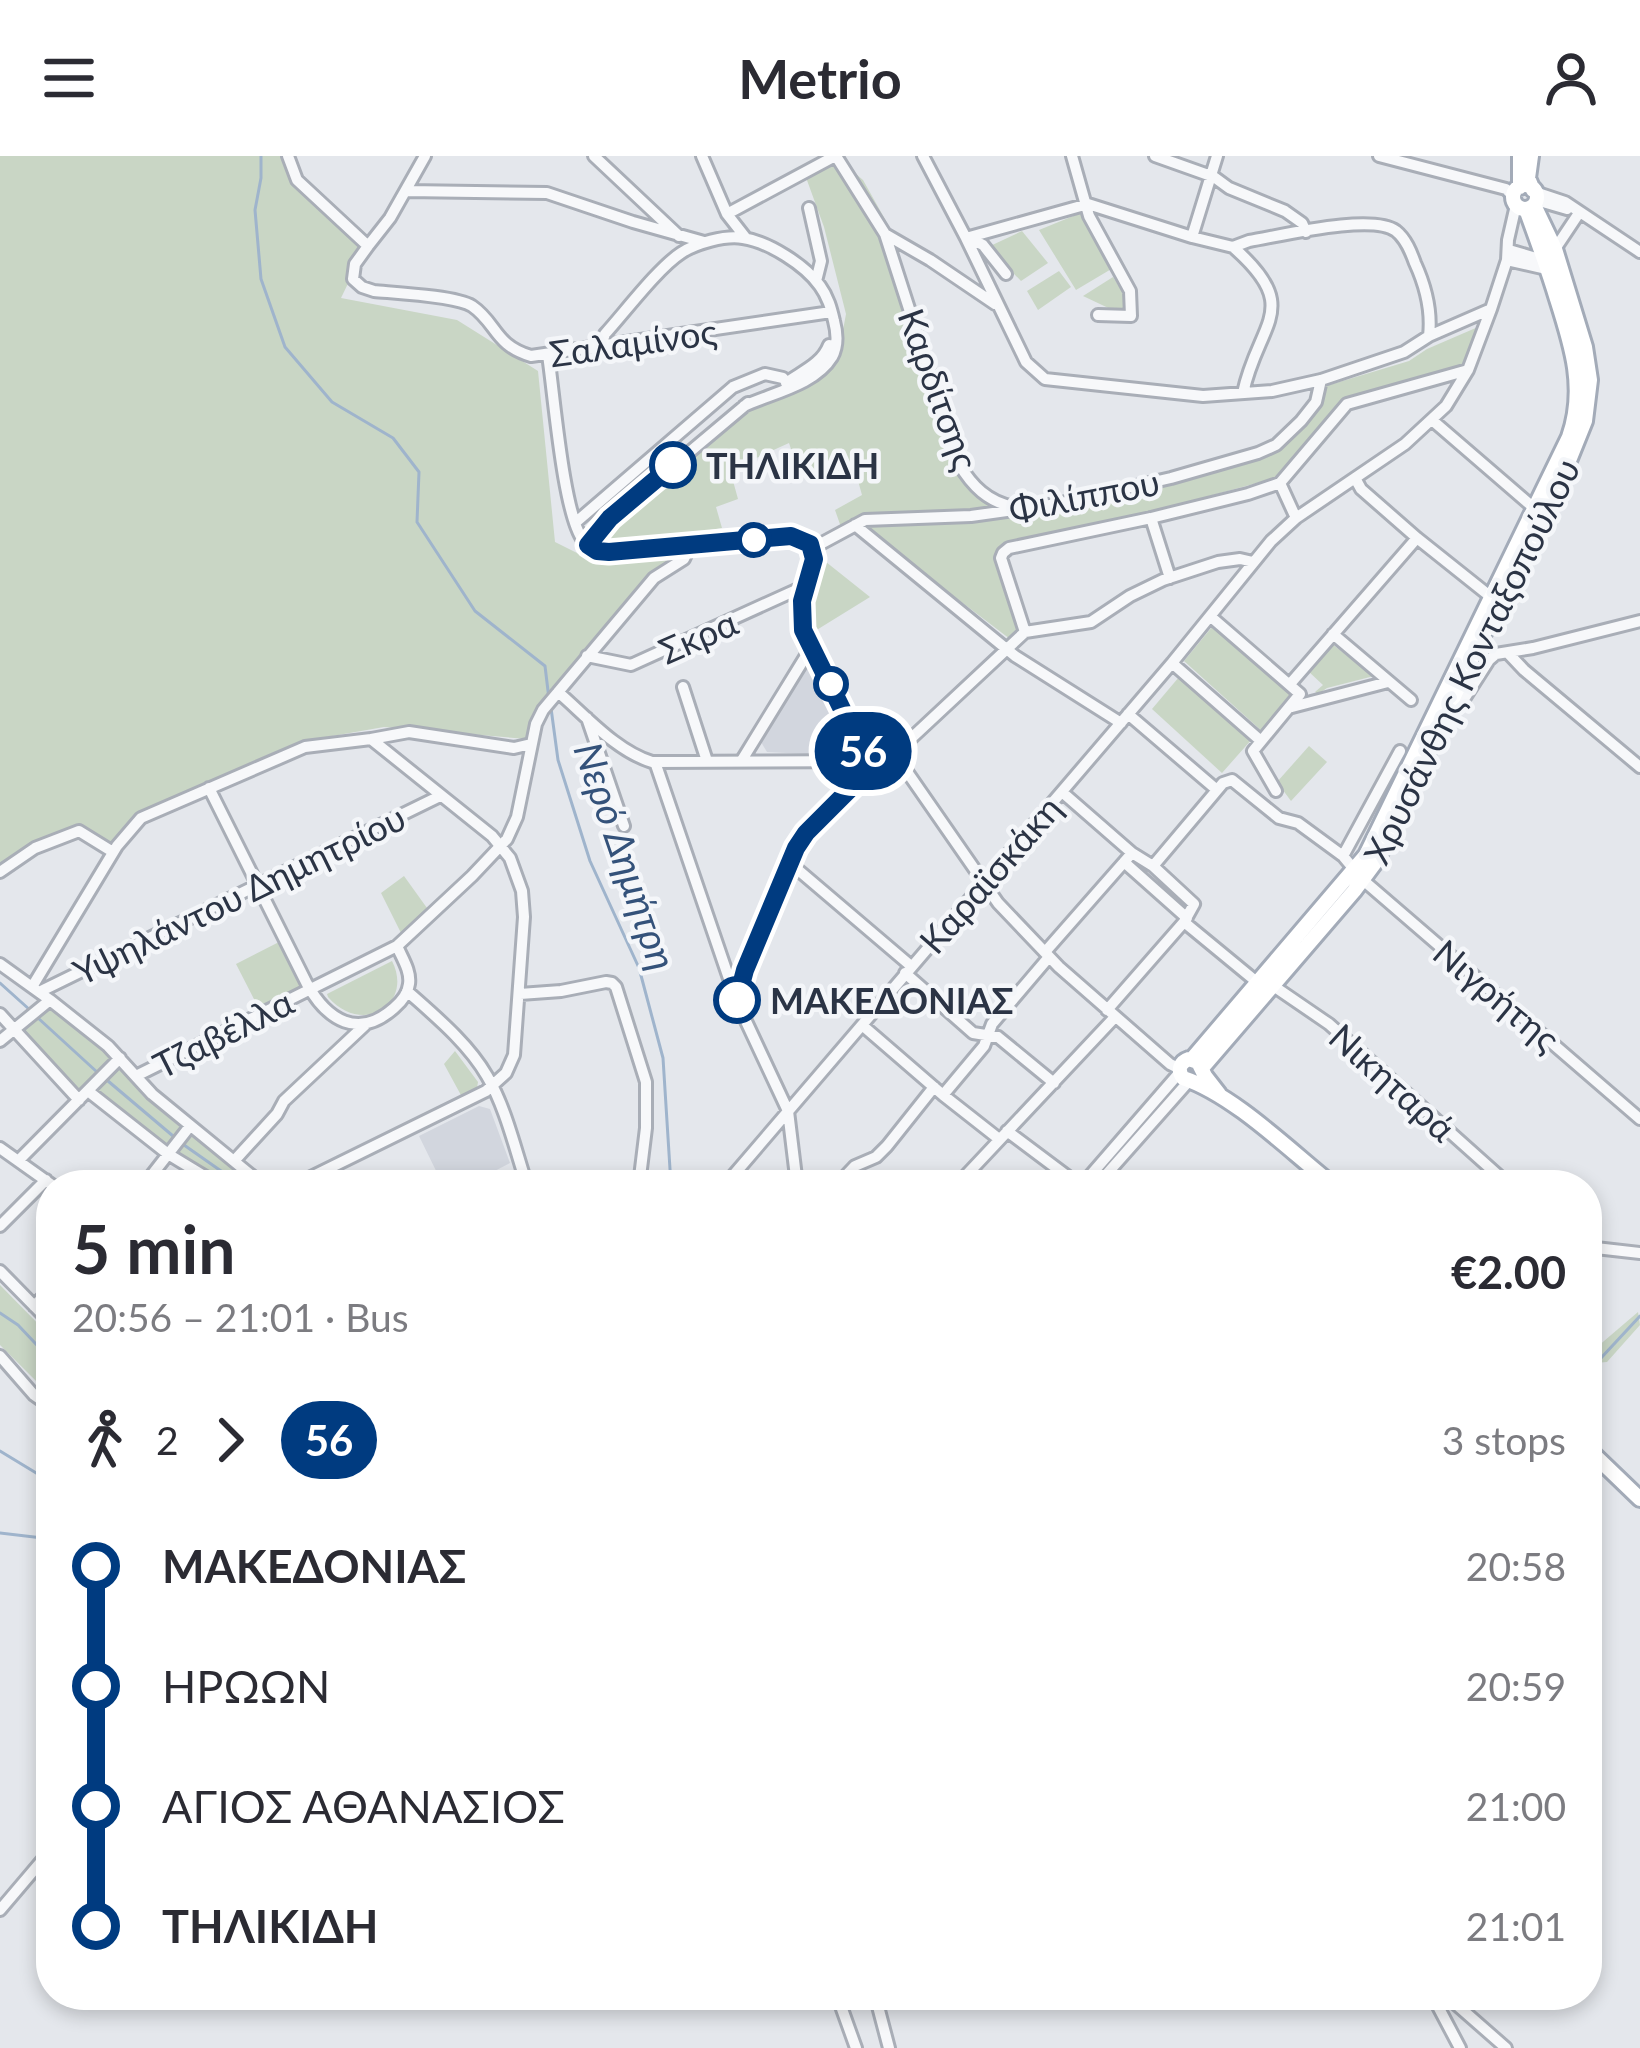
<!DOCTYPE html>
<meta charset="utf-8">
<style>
:root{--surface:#fff;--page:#f2f2f3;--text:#2b2b33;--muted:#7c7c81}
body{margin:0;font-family:Lato,sans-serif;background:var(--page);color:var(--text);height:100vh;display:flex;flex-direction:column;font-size:45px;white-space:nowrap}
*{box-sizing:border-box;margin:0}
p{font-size:39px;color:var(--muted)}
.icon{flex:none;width:66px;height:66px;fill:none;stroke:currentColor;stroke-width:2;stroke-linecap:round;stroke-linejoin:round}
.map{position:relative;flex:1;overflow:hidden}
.details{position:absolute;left:36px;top:1014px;width:1566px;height:840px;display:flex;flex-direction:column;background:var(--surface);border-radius:48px;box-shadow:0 6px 18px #0003}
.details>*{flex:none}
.badge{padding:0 24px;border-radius:39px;font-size:42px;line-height:78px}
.map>.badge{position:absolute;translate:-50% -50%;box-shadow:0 0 0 6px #fff}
.legs{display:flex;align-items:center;gap:18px;height:132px;padding:0 36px;font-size:39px}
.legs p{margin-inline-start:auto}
.headline{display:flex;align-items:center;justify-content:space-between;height:204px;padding:0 36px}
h1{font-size:66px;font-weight:700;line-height:90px}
ul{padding:0 36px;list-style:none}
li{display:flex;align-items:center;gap:42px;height:120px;font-size:45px}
li i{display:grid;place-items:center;width:18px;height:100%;margin:0 15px;background:currentColor}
li i::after{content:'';width:30px;height:30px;margin:-15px;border:9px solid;border-radius:50%;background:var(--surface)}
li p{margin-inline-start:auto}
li:first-child i{background:linear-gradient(#0000 50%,currentColor 0)}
li:last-child i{background:linear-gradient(currentColor 50%,#0000 0)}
header{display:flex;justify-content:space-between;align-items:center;height:156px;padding:0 36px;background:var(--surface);font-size:54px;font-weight:700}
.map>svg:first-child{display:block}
.built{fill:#d2d6de}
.green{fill:#c9d6c5}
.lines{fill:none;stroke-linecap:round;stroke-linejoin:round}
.stream{stroke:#9fb4cc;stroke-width:3}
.minor-casing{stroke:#a9aeb7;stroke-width:16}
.major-casing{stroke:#a3abb8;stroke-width:20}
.minor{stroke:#f7f8fa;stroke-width:10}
.major{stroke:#fff;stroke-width:14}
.line-1-casing{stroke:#fff;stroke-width:27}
.line-1{stroke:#003b80;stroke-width:18}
.stop-1-dot{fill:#fff;stroke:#003b80;stroke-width:6}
.labels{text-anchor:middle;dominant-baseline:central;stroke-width:9;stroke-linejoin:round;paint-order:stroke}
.street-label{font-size:36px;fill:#2b3445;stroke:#f4f6f9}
.stop-label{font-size:36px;font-weight:bold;fill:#2b3445;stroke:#f4f6f9;text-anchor:start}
.water-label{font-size:39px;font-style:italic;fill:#34527a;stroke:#f4f6f9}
</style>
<header><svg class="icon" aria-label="menu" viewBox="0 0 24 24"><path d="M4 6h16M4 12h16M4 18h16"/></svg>Metrio<svg class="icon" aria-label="person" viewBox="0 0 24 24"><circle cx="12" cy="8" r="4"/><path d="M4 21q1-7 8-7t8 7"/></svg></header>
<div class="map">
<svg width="1640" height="1892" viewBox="0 0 1640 1892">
<rect width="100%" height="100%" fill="#e4e7ec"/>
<path class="built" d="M812,498L850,585L845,600L767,596L761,586Z
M479,950L490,953L510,1007L468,1029H443L419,980Z"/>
<path class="green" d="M0,0H294L298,15L370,82L341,142L457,164L538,215L555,386L585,401L685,397L665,412L533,565L527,583L384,571L321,582L137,659L105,696L78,678L31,699L0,722Z
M835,0L863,24L886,65L963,306C982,336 999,342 1031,355L1276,289L1326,230L1409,205L1427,193L1478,171L1463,211L1345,241L1276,322L1094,371L1005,390L1024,467L1010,483L863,371L842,374L835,354L862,339L855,314L819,320L803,299H793L789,287L730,314L738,343L716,351L722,372L623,388L611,386L609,378L613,369L747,255L769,242L818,224L838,201L846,158L824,71L804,16Z
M1083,56L1113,112L1076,134L1039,74Z
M1022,75L1048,107L1021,125L988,91Z
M1059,115L1071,131L1038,154L1027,135Z
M1113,121L1129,146L1119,157L1083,140Z
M821,402L870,441L815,475L807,445Z
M1212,471L1293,539L1264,577L1184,505Z
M1332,488L1374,520L1327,532L1318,538L1315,536L1323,529L1308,515Z
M1179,521L1252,583L1222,617L1152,553Z
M1309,590L1327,606L1291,645L1277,626Z
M404,720L427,752L402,779L381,737Z
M279,786L301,830L258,851L236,808Z
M392,805C414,848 363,881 328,841L327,838Z
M49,852L114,904L78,939L18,874L43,853Z
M455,895L478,926L477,932L462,941L444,908Z
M119,910L143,940L181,972L165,993L92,936Z
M189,977L254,1029H225L172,999Z
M0,1129L51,1181V1240L0,1189Z
M1638,1156L1640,1169L1607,1206L1595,1207L1587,1202V1186L1597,1191Z"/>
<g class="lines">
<path class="stream" d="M261,0V22L255,54L261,123L285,191L332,246L393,282L419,316L417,366L475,455L545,510L549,543
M551,552L558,604L590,705L639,812L663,902L671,1029
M0,827L30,854
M38,862L97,916
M108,925L173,980
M184,989L241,1029
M0,1157L18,1169L51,1204
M1587,1191L1601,1202L1640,1160
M0,1295L51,1326
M0,1377L51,1383"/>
<g class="minor-casing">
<path id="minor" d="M288,0L297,24L368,90L390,62L425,0
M594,0L679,80
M702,0L727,58L745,81
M836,0L885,78L930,104L995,148
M923,0L966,82L1026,206L1045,223L1203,240L1272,235L1321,224L1404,196L1429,180L1491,153
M1072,0L1089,60L1130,135L1131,160L1098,159
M1155,0L1214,21L1229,32L1285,55L1302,67L1306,76
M1379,0L1506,33L1513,40
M407,35L547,37L633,66L704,86
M1535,36L1565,46L1640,96
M1536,44L1567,53
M1088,48L1192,81L1233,91L1249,85C1280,80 1372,57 1396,75C1406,83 1411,96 1415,107C1426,131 1432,154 1429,180
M809,52L821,105L816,125
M727,58L835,0
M885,78L959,308C972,330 988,346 1014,351
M1192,81L1217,0
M966,82L1088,48
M969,82L983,89L1006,118
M368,90L355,108L353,123L362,131L374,135C395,137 456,140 472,150C497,167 494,189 531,200L831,156
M1233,91C1304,153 1258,166 1243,237
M1555,93L1579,57
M1509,94L1546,105
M1507,104L1551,114
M601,189L605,178C625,156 658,112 681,97C696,87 725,79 743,82C769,86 805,109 820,130C828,141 831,152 834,165C837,176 838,190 832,201C815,229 772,237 744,250
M548,199C554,238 563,357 583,384C592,396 603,396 617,396L791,380L810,388L814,403L802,445L803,474L868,606
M786,227C801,216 822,208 829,189
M1432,264L1534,352
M1355,322L1361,333L1417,382L1491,441
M1280,327L1296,362
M1151,362L1170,422
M575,367L733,231L765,218L783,222L787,227
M855,369L1015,500L1121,567
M588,389L611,362L748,247
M813,392L865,364L971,360L1057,348L1171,322L1258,297L1276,289L1301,265L1316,246L1321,224
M1210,460L1300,538L1253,595L1276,635
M1025,476L1001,402L1003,397L1009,392L1151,362L1248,338L1280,327L1347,248L1468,214
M1333,478L1411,544
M1508,497L1524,514L1640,611
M587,500L631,509L805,430
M1172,507L1261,585
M1290,528L1417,382
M683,531L707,605
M558,536C586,560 616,595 652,606L878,605L904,589L1025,476L1091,466L1130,440L1163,424L1218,406L1240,403L1253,406
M1452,546L1459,547L1464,543L1489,504L1496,498L1533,492L1640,465
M1292,551L1388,526
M1128,558L1217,634
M587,562L624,670
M371,583L409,576L514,592L531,588
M894,597L998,747L1059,811L1170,908L1180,913
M742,604L812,490
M655,606L737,846L788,955L797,1029
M209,632L307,828C327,864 358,884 394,852C401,846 408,838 409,828C411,815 402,802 397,790
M1062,636L1132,697L1153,710L1194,748L1184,766L1107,854
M1343,700L1400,595
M1124,706L1187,762
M790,707L911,810
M1153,710L1223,627L1232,624L1279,662L1298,667L1343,700L1363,724L1640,963
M0,716L35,692L79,675L113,696
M1184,766L1258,827
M1045,796L1132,697
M0,808L50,844L108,890L152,938L263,1029
M905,817L973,877L998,881L1054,927
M1272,829L1329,868L1509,1029
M32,831L117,690L141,662L305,591L371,583L492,680L510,702L522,735L524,761L514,899L506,917L486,935L295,1029
M407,835C435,860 468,887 487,920C506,952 515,993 527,1029
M39,836L440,640
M520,838L561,835L606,826L612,827L616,831L646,926V972L639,1029
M737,842L744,814L797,692L806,677L878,605
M0,858L79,944
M862,869L943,939L999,983
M0,885L50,844
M136,920L397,790L472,720L507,683L517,661L536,568L543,554L654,422L684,403L690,390
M88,935L168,998L219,1029
M943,939L984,890L992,868L1049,801
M1007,975L1079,1029
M0,992L52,1029
M19,1004L120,902
M234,1005L277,958L284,945L365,869
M144,1029L190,970
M725,1029L1172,507L1271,385L1296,362L1405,288L1446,250L1468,214L1491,153L1507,104L1508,84L1516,49
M837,1029L855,1010L876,1001L887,990L934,931
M957,1029L1115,861
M1082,1029L1180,916
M1097,1029L1189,925
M0,1070L46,1024
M1587,1091L1640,1097
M0,1115L51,1167
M34,1150L51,1133
M0,1200L34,1239L51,1251
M0,1754L51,1694
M837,1839L856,1892
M875,1839L889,1892
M1432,1839L1460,1892
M1441,1839L1449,1842L1506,1892"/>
</g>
<g class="major-casing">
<path id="major" d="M1531,0L1528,22L1533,34
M1513 41a12 12 0 1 1 24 0a12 12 0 1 1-24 0Z
M1520,31V0
M1192,903L1366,699L1569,281C1586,233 1572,190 1557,143C1548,113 1537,83 1526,53
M1202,912L1354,735L1377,704L1480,485L1562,322L1585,265L1590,224L1585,191L1555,93L1534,49
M1219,938L1205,920L1198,906L1189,903C1180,906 1177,914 1183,922C1234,939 1289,994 1333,1029
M1587,1292L1640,1343"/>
</g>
<use href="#minor" class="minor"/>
<use href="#major" class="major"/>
</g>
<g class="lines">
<g class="line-1-casing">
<path id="line-1" d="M673,309L610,362L588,389L597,395L609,396L791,380L810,388L814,403L802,445L803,474L868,606L878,605L806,677L796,692L745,814L737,844"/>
</g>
<use href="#line-1" class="line-1"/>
</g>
<g class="stop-1-dot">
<circle cx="673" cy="309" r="21"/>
<circle cx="754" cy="384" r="15"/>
<circle cx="831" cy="528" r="15"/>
<circle cx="737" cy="844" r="21"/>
</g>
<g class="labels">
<g class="street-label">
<text transform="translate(633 186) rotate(-8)">Σαλαμίνος</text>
<text transform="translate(939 233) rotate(70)">Καρδίτσης</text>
<text transform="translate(1084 339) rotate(-11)">Φιλίππου</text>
<text transform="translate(698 480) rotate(-24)">Σκρα</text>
<text transform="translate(1471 505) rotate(-64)">Χρυσάνθης Κονταξοπούλου</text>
<text transform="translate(990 718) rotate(-49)">Καραϊσκάκη</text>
<text transform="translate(239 738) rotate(-26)">Υψηλάντου Δημητρίου</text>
<text transform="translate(1497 839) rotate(40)">Νιγρήτης</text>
<text transform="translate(223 877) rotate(-27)">Τζαβέλλα</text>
<text transform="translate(1393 926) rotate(42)">Νικηταρά</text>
</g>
<g class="stop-label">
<text x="706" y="309">ΤΗΛΙΚΙΔΗ</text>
<text x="770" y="844">ΜΑΚΕΔΟΝΙΑΣ</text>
</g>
<g class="water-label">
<text transform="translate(626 700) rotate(71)">Νερό Δημήτρη</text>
</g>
</g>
</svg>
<b class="badge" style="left:863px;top:595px;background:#003b80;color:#fff">56</b>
<section class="details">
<div class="headline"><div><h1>5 min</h1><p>20:56 – 21:01 · Bus</p></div><b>€2.00</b></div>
<div class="legs"><svg class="icon" aria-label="walk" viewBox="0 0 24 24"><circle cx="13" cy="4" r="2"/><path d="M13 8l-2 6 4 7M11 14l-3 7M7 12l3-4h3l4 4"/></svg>2<svg class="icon" aria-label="forward" viewBox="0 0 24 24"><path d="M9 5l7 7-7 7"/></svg><b class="badge" style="background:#003b80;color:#fff">56</b><p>3 stops</p></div>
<ul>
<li><i style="color:#003b80"></i><b>ΜΑΚΕΔΟΝΙΑΣ</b><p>20:58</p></li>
<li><i style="color:#003b80"></i><span>ΗΡΩΩΝ</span><p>20:59</p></li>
<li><i style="color:#003b80"></i><span>ΑΓΙΟΣ ΑΘΑΝΑΣΙΟΣ</span><p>21:00</p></li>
<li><i style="color:#003b80"></i><b>ΤΗΛΙΚΙΔΗ</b><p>21:01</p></li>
</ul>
</section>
</div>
